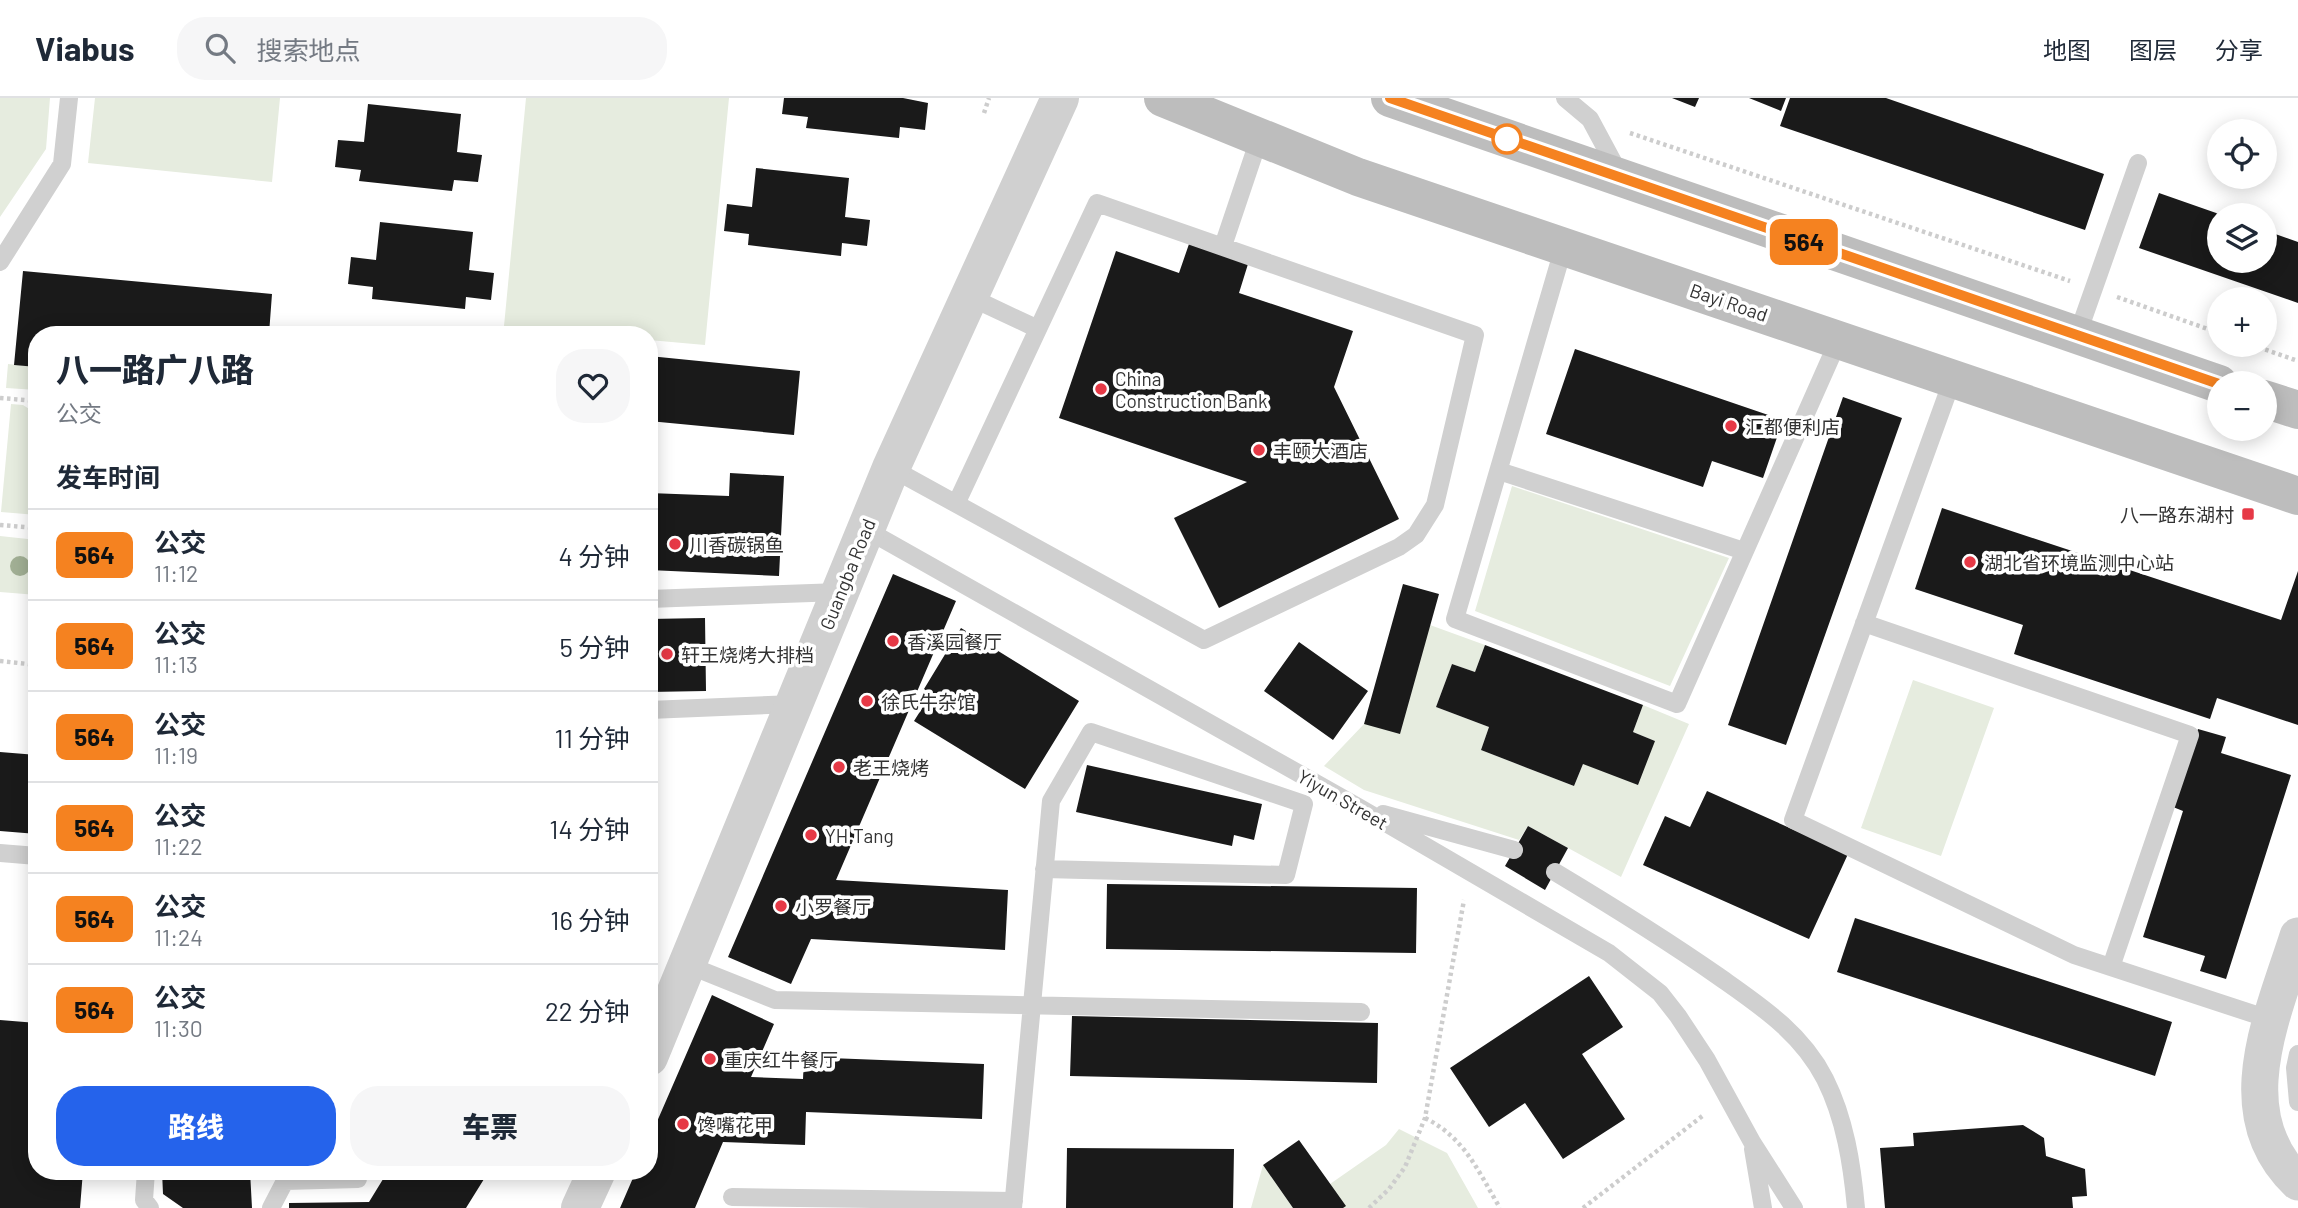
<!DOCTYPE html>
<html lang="zh">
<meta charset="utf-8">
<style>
:root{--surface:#fff;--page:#f6f6f7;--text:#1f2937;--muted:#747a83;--line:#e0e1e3;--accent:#2563eb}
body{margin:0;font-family:Barlow,"Noto Sans SC",sans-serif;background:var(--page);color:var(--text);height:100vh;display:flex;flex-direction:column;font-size:26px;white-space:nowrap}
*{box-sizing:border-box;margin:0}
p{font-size:23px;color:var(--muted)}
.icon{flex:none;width:38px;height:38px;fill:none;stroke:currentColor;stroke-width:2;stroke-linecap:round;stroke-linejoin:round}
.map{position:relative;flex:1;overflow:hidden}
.panel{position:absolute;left:28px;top:228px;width:630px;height:854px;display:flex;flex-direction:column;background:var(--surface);border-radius:28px;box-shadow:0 4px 18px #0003}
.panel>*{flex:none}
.badge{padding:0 14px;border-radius:10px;font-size:24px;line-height:46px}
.buttons{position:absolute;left:2207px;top:21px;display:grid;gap:14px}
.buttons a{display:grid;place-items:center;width:70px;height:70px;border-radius:50%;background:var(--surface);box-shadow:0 4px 18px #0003;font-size:35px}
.map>.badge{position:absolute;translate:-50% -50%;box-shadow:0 0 0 4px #fff}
h2{padding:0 28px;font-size:26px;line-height:63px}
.round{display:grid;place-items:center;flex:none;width:74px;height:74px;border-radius:28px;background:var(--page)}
.overview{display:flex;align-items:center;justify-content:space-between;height:119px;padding:0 28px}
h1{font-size:33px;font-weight:800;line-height:52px}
.cta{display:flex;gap:14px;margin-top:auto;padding:14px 28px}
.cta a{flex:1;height:80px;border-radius:28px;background:var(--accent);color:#fff;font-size:28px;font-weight:800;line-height:80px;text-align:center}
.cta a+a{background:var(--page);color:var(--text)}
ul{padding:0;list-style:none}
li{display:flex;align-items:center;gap:21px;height:91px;padding:0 28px;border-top:2px solid var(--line)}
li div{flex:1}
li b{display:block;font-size:26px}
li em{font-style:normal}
li .badge{min-width:77px;font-weight:700;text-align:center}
header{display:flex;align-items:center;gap:42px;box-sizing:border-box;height:98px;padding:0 35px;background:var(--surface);border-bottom:2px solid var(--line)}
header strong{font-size:33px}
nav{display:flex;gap:38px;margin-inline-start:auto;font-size:24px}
.search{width:490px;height:63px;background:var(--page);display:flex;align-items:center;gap:18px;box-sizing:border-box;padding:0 24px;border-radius:28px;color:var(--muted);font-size:26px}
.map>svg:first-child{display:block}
.green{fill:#e6ecdf}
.building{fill:#1a1a1a}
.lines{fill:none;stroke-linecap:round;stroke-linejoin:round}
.path{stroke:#cdcdcd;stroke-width:4.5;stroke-dasharray:3.5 3.5;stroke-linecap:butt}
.service{stroke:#d0d0d0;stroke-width:18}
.minor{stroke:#d0d0d0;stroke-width:37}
.tertiary{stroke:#d0d0d0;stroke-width:38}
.secondary{stroke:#bdbdbd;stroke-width:38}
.tree{fill:#a2b095}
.line-casing{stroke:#fff;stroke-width:16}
.line{stroke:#f58220;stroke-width:10}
.stop-dot{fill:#fff;stroke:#f58220;stroke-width:3.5}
.poi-dot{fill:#e63946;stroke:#fff;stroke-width:2.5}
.labels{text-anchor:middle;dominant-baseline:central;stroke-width:7;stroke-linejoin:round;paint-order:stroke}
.street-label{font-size:19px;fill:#333;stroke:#fff}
.poi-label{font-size:19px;fill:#333;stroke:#fff;text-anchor:start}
</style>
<header>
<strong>Viabus</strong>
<div class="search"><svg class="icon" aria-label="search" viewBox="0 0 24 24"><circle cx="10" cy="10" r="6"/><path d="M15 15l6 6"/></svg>搜索地点</div>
<nav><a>地图</a><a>图层</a><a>分享</a></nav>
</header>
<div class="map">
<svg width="2298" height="1110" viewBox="0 0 2298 1110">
<rect width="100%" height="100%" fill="#fff"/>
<path class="green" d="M0,0H50L46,51L0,119Z
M95,0H280L272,84L88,65Z
M526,0H729L705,247L649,242V236H591L504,228Z
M8,266L37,269V292L6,290Z
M11,306L23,307L37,316V417L1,414Z
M1512,388L1729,460L1670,588L1475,513Z
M0,438L37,442V497L0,494Z
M1430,527L1485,547L1475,574L1452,566L1436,609L1489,629L1481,652L1574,688L1583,666L1655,643L1633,634L1643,607L1689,626L1621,779L1528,728L1519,742L1364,692L1324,668L1364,626Z
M1913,582L1994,610L1941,758L1861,730Z
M1399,1031L1447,1055L1478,1110H1343L1330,1086L1386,1047Z
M1263,1067L1293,1110H1251Z"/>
<path class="building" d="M784,0H903L928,5L925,32L900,29L899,40L806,30L808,19L782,16Z
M1672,0H1699L1695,9Z
M1749,0H1786L1781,13Z
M1790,0H1886L2104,76L2085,132L1780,28Z
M368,6L461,16L457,54L482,57L478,84L454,82L452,93L359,83L361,72L335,69L338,42L364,44Z
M756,70L849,80L845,119L870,122L867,148L842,145L841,158L748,147L749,136L724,133L727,106L752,109Z
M2159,95L2219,116V163H2264V132L2298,144V205L2139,150Z
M380,124L473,134L469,172L494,175L491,202L466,199L465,211L372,201L373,189L348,186L351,159L376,162Z
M1189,146L1248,166L1239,195L1353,233L1334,289L1399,421L1219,510L1174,420L1247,384L1059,320L1116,153L1179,175Z
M23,173L272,196L269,236H37V269L14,267Z
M1575,251L1783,322L1763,380L1712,363L1703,389L1546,336Z
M649,258L800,273L794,337L649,323Z
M1843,299L1902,320L1786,647L1728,627Z
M730,375L784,378L779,478L649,472V395L729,398Z
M1942,410L2281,522L2298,473V627L2217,600L2210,621L2014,556L2023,527L1915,491Z
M893,476L956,503L836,782L1008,792L1005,852L811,841L791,886L728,859Z
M1403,486L1439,496L1400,636L1364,626Z
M705,520L706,593L649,594V521Z
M961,530L1079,603L1025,691L914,623L931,596L924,591Z
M1299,544L1368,593L1333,642L1264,593Z
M1485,547L1643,607L1633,634L1655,643L1638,687L1583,666L1574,688L1481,652L1489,629L1436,609L1452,566L1475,574Z
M2198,631L2226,639L2221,655L2291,677L2226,881L2200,873L2205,858L2143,839L2183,713L2173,709Z
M0,654L37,657V736L0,733Z
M1087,667L1262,706L1254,742L1234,737L1232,748L1076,714Z
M1707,693L1848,756L1809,841L1643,767L1665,718L1690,729Z
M1528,728L1568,750L1545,792L1505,768Z
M1107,786L1417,790L1416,855L1106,851Z
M1855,820L2172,924L2155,978L1837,874Z
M1589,878L1623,929L1582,956L1625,1021L1563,1061L1525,1005L1489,1029L1450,970Z
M712,897L774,926L751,979L803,981L804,959L984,966L982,1021L806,1014L805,1047L723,1044L695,1110H620L636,1073H649V1042Z
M1072,918L1378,925L1377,985L1070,978Z
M0,922L37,925V1073H83L80,1110H0Z
M2023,1027L2044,1040L2046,1058L2085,1071L2087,1098L2072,1099L2073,1110H1885L1880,1050L1914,1048L1913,1035Z
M1299,1042L1346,1108L1343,1110H1293L1263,1067Z
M1067,1050L1234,1051L1233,1110H1066Z
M162,1073H250L252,1110H183L163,1096Z
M388,1073H489L466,1110H289V1105L369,1104Z"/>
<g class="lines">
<path class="path" d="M984,15L989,0
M1630,35L2070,183
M2117,199L2219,235
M2252,247L2298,263
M0,300L37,303
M0,427L37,430
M0,563L37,567
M1425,1020C1465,1040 1478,1073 1500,1110
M1369,1110L1389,1091L1405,1069L1425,1020L1464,802
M1583,1110L1705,1016"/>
<path class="service" d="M1565,0L1590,21L1619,75
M1223,148L1259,41
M1564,148L1455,521L1677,606L1839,241
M0,164L62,66L69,0
M970,199L1038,231
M2077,238L2138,65
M1953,280L1793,722L2074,857L2272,922
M891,370L1204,542L1399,449L1416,437L1435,407L1475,237L1097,105L957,404
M1499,373L1744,453
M865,431L1360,710L1609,855L1660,895L1678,918L1707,962L1752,1044L1794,1110
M649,501L840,494
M1864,525L2190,637L2111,869
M649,612L794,606
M1383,716L1514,752
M0,755L37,758
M1555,774C1610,807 1665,841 1718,878C1759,907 1801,934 1825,981C1845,1021 1852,1066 1856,1110
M688,867L775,902L1361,914
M2298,956L2295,970L2298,1004
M1753,1051L1763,1110
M146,1073L144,1102L150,1110
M732,1099L1014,1103
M271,1110L285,1083L358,1081
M1013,1110L1051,703L1091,634L1304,706L1286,777L1044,771"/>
<path class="minor" d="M2298,838C2273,917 2226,1016 2298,1084"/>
<path class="tertiary" d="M649,959L891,370L1060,0
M580,1110L597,1073"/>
<path class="secondary" d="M1163,0L1358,79L2298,398
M1390,0L2219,286
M2264,301L2298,312"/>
</g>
<circle class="tree" cx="20" cy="468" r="10"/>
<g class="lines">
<g class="line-casing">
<path id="line" d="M1390,0L2219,286"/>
</g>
<use href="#line" class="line"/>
</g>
<circle class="stop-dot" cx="1507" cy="41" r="14"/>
<g class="poi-dot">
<circle cx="1101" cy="291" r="7"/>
<circle cx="1731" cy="328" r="7"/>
<circle cx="1259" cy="352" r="7"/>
<rect x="2241" y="409" width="14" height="14" rx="3.5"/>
<circle cx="675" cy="446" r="7"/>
<circle cx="1970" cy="464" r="7"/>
<circle cx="893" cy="543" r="7"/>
<circle cx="667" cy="556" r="7"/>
<circle cx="867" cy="603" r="7"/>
<circle cx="839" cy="669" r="7"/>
<circle cx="811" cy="737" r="7"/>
<circle cx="781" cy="808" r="7"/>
<circle cx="710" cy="961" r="7"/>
<circle cx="683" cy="1026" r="7"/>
</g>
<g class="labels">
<g class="street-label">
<text transform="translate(1729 204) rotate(19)">Bayi Road</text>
<text transform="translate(847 476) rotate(-68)">Guangba Road</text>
<text transform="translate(1343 701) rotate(30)">Yiyun Street</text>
</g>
<g class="poi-label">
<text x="1115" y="280">China<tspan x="1115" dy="22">Construction Bank</tspan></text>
<text x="1745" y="328">汇都便利店</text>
<text x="1273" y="352">丰颐大酒店</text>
<text x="2234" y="416" text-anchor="end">八一路东湖村</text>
<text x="689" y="446">川香碳锅鱼</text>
<text x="1984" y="464">湖北省环境监测中心站</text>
<text x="907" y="543">香溪园餐厅</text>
<text x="681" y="556">轩王烧烤大排档</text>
<text x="881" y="603">徐氏牛杂馆</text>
<text x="853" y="669">老王烧烤</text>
<text x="825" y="737">YH.Tang</text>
<text x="795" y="808">小罗餐厅</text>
<text x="724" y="961">重庆红牛餐厅</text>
<text x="697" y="1026">馋嘴花甲</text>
</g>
</g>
</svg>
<div class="buttons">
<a><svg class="icon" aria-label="locate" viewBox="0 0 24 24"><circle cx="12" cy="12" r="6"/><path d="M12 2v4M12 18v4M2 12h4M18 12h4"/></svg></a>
<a><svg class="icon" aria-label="layers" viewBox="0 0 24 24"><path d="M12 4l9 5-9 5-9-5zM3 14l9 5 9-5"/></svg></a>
<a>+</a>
<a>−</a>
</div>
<b class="badge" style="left:1804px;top:144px;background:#f58220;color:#111">564</b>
<section class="panel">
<div class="overview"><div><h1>八一路广八路</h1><p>公交</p></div><a class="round"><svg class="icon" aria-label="heart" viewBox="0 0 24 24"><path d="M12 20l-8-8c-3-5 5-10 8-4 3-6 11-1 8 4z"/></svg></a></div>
<h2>发车时间</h2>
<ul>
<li><span class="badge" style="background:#f58220;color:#111">564</span><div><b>公交</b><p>11:12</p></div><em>4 分钟</em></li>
<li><span class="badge" style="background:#f58220;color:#111">564</span><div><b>公交</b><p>11:13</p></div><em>5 分钟</em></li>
<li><span class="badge" style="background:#f58220;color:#111">564</span><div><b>公交</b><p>11:19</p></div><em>11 分钟</em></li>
<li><span class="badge" style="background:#f58220;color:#111">564</span><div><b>公交</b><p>11:22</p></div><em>14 分钟</em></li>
<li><span class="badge" style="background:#f58220;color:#111">564</span><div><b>公交</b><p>11:24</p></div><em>16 分钟</em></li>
<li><span class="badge" style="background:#f58220;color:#111">564</span><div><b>公交</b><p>11:30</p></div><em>22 分钟</em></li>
</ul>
<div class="cta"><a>路线</a><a>车票</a></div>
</section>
</div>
